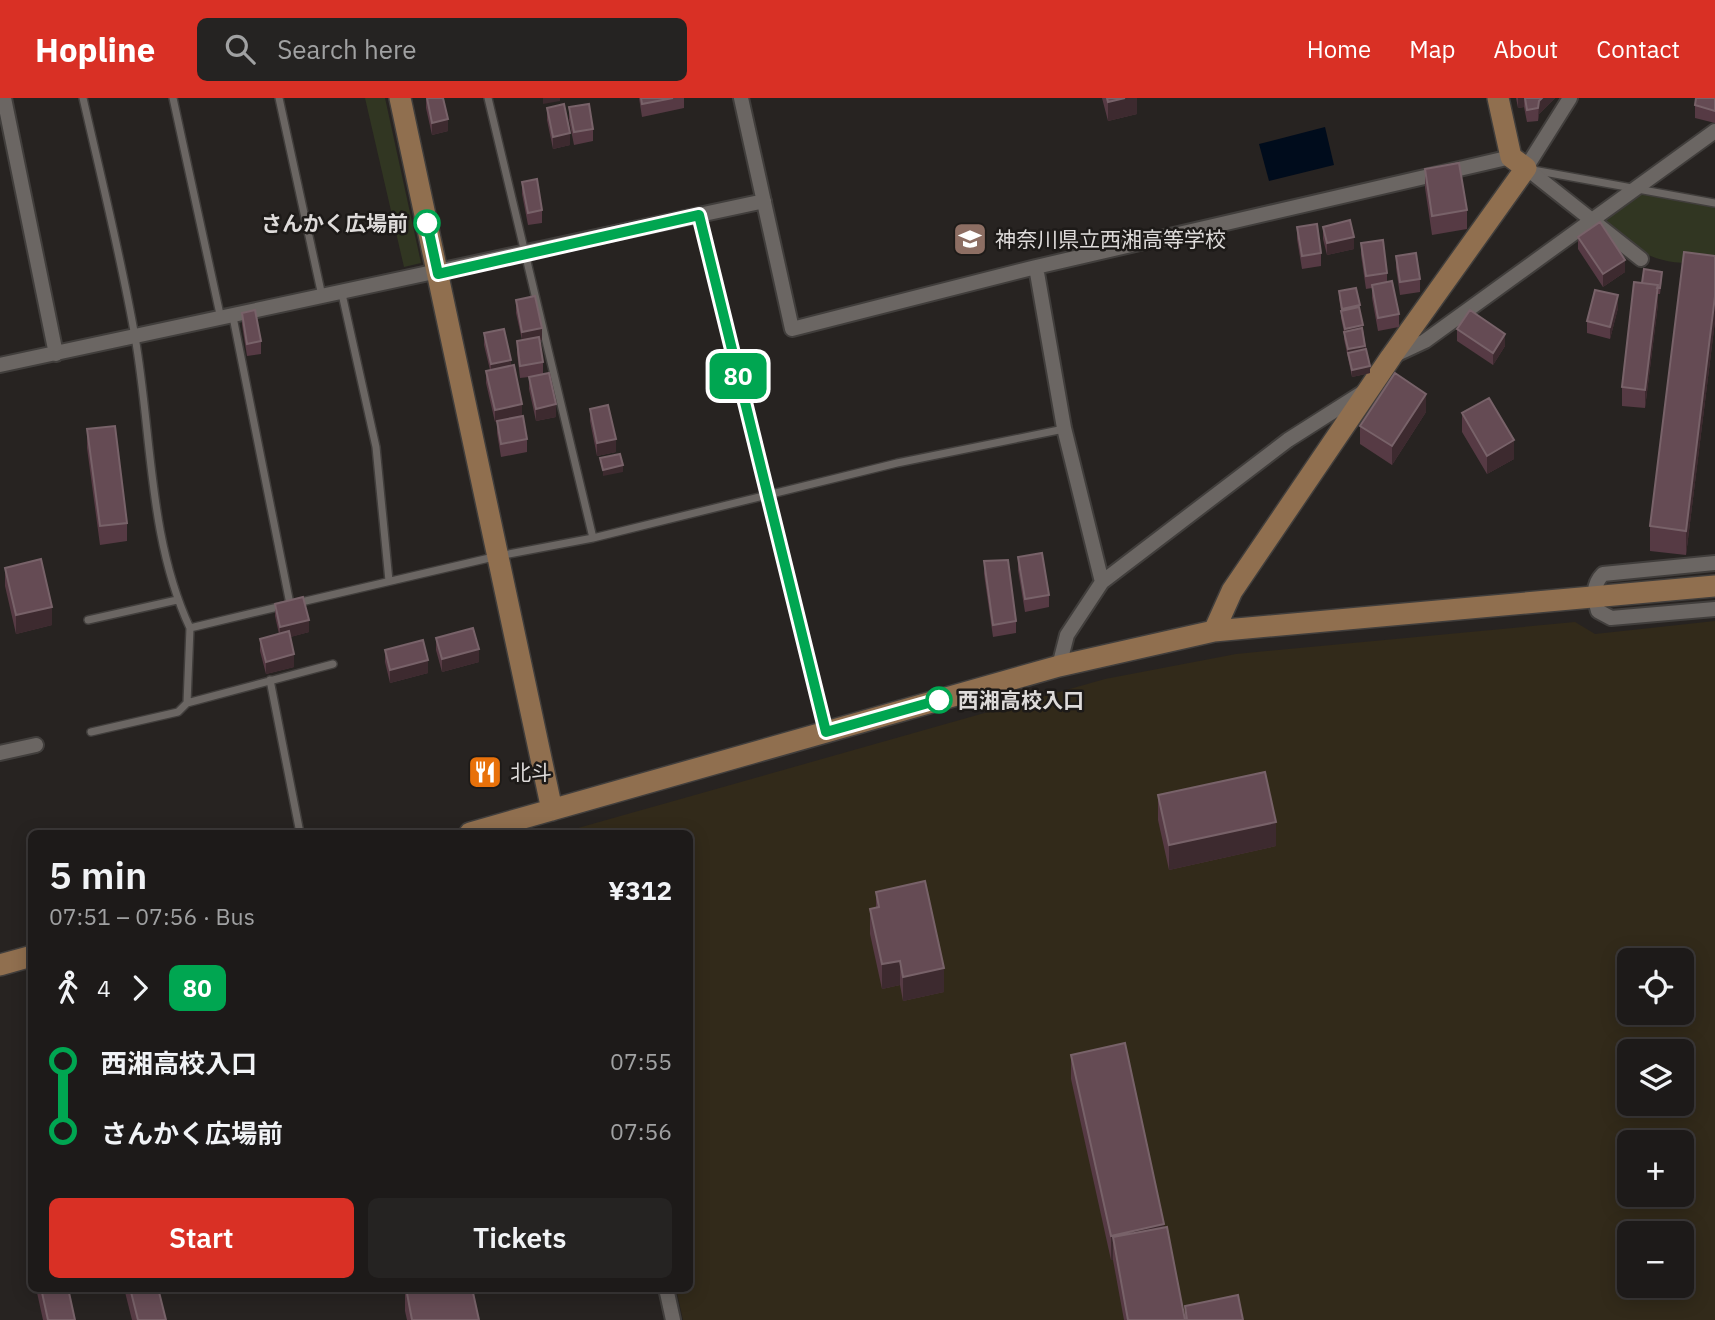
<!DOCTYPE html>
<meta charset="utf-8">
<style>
:root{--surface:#1d1a19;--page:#252322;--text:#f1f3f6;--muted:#a0a1a2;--line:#3b3838;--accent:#d93025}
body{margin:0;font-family:"IBM Plex Sans","Noto Sans JP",sans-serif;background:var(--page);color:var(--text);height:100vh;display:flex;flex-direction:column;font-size:26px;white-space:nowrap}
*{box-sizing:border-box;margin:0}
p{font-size:23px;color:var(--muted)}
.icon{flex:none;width:38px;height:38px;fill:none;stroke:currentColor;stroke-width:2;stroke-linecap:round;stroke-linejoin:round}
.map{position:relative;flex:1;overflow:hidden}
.panel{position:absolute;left:28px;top:732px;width:665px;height:462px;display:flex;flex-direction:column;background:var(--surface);border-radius:10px;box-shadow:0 4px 18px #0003,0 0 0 2px var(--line)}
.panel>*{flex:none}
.badge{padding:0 14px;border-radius:10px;font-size:24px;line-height:46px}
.controls{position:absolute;left:1617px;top:850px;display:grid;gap:14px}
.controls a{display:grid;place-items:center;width:77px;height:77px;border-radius:10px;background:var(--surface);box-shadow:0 4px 18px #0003,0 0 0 2px var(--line);font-size:35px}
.map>.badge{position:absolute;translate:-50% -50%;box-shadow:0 0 0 4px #fff}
.legs{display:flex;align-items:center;gap:10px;height:77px;padding:0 21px;font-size:23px}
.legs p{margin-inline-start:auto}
.headline{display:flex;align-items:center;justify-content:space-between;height:119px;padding:0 21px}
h1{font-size:38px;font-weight:600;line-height:52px}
.cta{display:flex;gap:14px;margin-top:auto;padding:14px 21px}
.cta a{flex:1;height:80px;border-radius:10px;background:var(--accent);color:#fff;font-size:28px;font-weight:600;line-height:80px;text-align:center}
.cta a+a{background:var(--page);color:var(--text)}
ul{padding:0 21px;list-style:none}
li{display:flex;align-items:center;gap:24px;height:70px;font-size:26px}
li i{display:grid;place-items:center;width:10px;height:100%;margin:0 9px;background:currentColor}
li i::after{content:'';width:18px;height:18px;margin:-9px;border:5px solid;border-radius:50%;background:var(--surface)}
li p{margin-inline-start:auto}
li:first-child i{background:linear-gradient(#0000 50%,currentColor 0)}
li:last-child i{background:linear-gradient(currentColor 50%,#0000 0)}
header{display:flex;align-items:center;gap:42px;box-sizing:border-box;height:98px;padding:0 35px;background:var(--accent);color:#fff}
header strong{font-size:33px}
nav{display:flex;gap:38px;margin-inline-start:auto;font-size:24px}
.search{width:490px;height:63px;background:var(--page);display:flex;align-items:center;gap:18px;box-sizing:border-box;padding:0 24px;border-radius:10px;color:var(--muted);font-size:26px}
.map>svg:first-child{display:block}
.industrial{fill:#322a1a;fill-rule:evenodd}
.green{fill:#313622}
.water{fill:#000c1c}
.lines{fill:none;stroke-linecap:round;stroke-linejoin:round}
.lane-casing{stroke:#413e3c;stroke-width:10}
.street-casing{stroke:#413e3c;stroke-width:18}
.secondary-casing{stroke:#413e3c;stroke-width:24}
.lane{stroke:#6b6663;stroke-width:7}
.street{stroke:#6b6663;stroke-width:14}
.secondary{stroke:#906f4f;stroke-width:21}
.wall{fill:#563a44}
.shaded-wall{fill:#3d2a2f}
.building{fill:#654b54;stroke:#786269;stroke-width:2}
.line-1-casing{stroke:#fff;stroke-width:16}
.line-1{stroke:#00a651;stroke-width:10}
.stop-1-dot{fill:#fff;stroke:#00a651;stroke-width:3.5}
.labels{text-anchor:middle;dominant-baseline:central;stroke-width:5;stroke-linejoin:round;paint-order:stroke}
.stop-label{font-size:21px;font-weight:bold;fill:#dedbda;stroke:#1d1a18;text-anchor:end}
.poi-label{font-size:21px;fill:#dedbda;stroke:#1d1a18;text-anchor:start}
</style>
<header>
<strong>Hopline</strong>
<div class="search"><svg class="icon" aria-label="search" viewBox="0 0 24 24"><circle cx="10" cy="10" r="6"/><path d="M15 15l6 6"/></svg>Search here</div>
<nav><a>Home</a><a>Map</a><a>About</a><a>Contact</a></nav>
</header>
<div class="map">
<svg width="1715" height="1222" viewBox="0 0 1715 1222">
<rect width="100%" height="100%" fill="#272321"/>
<path class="industrial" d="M1715,523V1222H683L676,1190H690V735H579L578,730L1105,581L1236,556L1575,524L1595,536ZM1629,863H1682V915H1629ZM1629,954H1682V1006H1629ZM1629,1045H1682V1097H1629ZM1629,1136H1682V1188H1629Z"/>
<path class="green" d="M365,0H385L421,165L404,169Z
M1625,90L1715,108V165C1647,168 1641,155 1591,114Z"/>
<path class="water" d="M1325,29L1334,67L1269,83L1259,46Z"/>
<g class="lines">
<g class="lane-casing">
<path id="lane" d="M83,0C101,79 121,159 135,239C152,335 148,440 190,530L282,508
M173,0L221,221
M279,0L322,198
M488,0L593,440
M1533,72L1715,105
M699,117L825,630
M342,196L376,349L389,483
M233,219L290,506
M297,505L498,458L593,440L897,365L1064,331
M88,522L177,502
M190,530L187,605L333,566
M270,582L300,735
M91,634L178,614L187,605"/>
</g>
<g class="street-casing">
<path id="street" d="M4,0L56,256
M741,0L792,231L1036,169L1064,330L1102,484
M1570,0L1526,70L1641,161
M1036,169L1511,59
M1395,257L1425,243L1715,33
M0,267L764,103
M1715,465L1603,476C1592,487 1594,499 1598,513L1611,520L1715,511
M1059,568L1067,537L1102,484L1288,342L1362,295
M0,655L36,647
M666,1190L673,1222"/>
</g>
<g class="secondary-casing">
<path id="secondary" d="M400,0L552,712
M1214,533L1232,493L1391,259L1526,70L1511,59L1498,0
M470,735L1059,568L1214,533L1715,488
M0,867L32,858"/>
</g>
<use href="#lane" class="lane"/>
<use href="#street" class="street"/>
<use href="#secondary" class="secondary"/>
</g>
<path class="wall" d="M426,0H443L448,33L432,37L426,10Z
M639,0H684V10L642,19Z
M1102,0H1137V16L1108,23Z
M1516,0H1555L1539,16L1538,23L1527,24L1524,9L1518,10Z
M1715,0V25L1695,20V7Z
M569,9L593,31V43L574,47L569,22Z
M547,10L570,47L553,51L547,22Z
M1425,71L1467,112V131L1432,137L1425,90Z
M522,84L542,112V125L528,127L522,96Z
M1297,129L1321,155V168L1302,171L1297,141Z
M1323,129L1354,151L1327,157L1323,141Z
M1578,139L1625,174L1603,189L1578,151Z
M1361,145L1387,175V184L1399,216V229L1378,233L1372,200V190L1366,191L1361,157Z
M1396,158L1420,181V194L1400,197L1396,170Z
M1715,158V223L1686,457L1650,453V428Z
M1662,180L1660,196H1658V206L1645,310L1622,308V289L1642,185Z
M1339,193L1360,213L1370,275L1352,279L1344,241V234L1341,220V213L1339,200Z
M516,202L542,242L540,243L543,264V276L556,319L536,323L529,291V279L520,280L517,255V243L522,242L516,215Z
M1618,210L1610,241L1587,235V223Z
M242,215L261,243V256L247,258L242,227Z
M1457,231L1505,248L1493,267L1457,243Z
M484,235L522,318L527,341V354L501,359L497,335V324H495L486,285V273L490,272L484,247Z
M590,311L616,354L597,358L590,323Z
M1426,314L1392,367L1360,346V328Z
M1462,315L1514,361L1487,376L1462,334Z
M87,331L127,425V443L100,447L87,350Z
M1018,459L1049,497V509L1025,514L1018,472Z
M984,463L1016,523V535L993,539L984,476Z
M5,470L52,527L16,536L5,488Z
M275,506L309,534L290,539L294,569L266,576L260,553V541L279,536L275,518Z
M436,540L479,564L442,574L436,552Z
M385,552L428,575L390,585L385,564Z
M1158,697L1276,748L1169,772L1158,722Z
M876,794L944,894L903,903L900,887L882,891L870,836V811L876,810Z
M1071,957L1164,1129L1185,1219V1208L1243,1222H1124L1113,1162H1111L1071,981Z
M32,1135V1170L29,1160V1136Z
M36,1190H68L75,1222H43Z
M124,1190H158L166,1222H132Z
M405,1190L479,1222H407L405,1213Z"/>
<path class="shaded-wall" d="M543,0H560V3L543,6Z
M1125,0H1137V16L1108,23V4Z
M1518,0H1524V9L1518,10Z
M1542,0H1555L1539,16L1538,23L1539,3Z
M448,21V33L432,37V25Z
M570,35V47L553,51V39Z
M1354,139V151L1327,157V145Z
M1625,162V174L1603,189V176Z
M1658,187V206L1645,310V292Z
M1618,197V210L1610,241V229Z
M1715,198V223L1686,457V433Z
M1360,207V213L1342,217V211Z
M1363,227V233L1345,237V231Z
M542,230V242L522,247V234Z
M1505,236V248L1493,267V255Z
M1365,248V254L1348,258V251Z
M511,262V275L491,279V266Z
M1370,268V275L1352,279V272Z
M1426,296V314L1392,367V348Z
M522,306V318L495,324V312Z
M556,306V319L536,323V311Z
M616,341V354L597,358V345Z
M1514,342V361L1487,376V358Z
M623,367V374L603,378V372Z
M52,509V527L16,536V517Z
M309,522V534L280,542V529Z
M479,551V564L442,574V561Z
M294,556V569L266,576V564Z
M428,562V575L390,585V572Z
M1276,724V748L1169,772V747Z
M900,863V887L882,891V866Z
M944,870V894L903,903V879Z
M1164,1126V1150L1113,1139V1162H1111V1138Z"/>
<path class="building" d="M427,0H443L448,21L432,25Z
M641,0H673L642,6Z
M1107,0H1125L1108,4Z
M1525,0H1542L1539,3L1538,10L1527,12Z
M1696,0H1715V13L1695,7Z
M564,6L570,35L553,39L547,10Z
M589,6L593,31L574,34L569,9Z
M1459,65L1467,112L1432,118L1425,71Z
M537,81L542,112L528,115L522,84Z
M1350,122L1354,139L1327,145L1323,129Z
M1600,124L1625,162L1603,176L1578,139Z
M1317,126L1321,155L1302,158L1297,129Z
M1383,142L1387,175L1366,178L1361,145Z
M1684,154L1715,158V198L1686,433L1650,428Z
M1416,155L1420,181L1400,184L1396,158Z
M1644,171L1662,174L1660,190H1657L1658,187L1642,185Z
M1392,183L1399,216L1378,220L1372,187Z
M1634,184L1658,187L1645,292L1622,289Z
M1356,190L1360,207L1342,211L1339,193Z
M1595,192L1618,197L1610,229L1587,223Z
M535,198L542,230L522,234L516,202Z
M1359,209L1363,227L1345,231L1341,213Z
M255,212L261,243L247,246L242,215Z
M1470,212L1505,236L1493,255L1457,231Z
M1362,230L1365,248L1348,251L1344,234Z
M504,231L511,262L491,266L484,235Z
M539,239L543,264L520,268L517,243Z
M1366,251L1370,268L1352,272L1348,255Z
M514,267L522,306L495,312L486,273Z
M549,275L556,306L536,311L529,279Z
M1395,275L1426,296L1392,348L1360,328Z
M1489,300L1514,342L1487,358L1462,315Z
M608,307L616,341L597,345L590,311Z
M523,318L527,341L501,346L497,323Z
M115,328L127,425L100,428L87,331Z
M620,356L623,367L603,372L600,360Z
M1042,455L1049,497L1025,501L1018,459Z
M41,461L52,509L16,517L5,470Z
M1008,462L1016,523L993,527L984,463Z
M303,499L309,522L280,529L275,506Z
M473,530L479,551L442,561L436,540Z
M289,533L294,556L266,564L260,541Z
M423,542L428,562L390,572L385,552Z
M1265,674L1276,724L1169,747L1158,697Z
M925,783L944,870L903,879L900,863L882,866L870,811L879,809L876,794Z
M1125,945L1164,1126L1111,1138L1071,957Z
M1167,1129L1185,1222H1128L1113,1139Z
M41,1190H68L75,1222H48Z
M130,1190H158L166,1222H138Z
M406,1190H472L479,1222H412Z
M1238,1197L1243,1222H1187L1185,1208Z"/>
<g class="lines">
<g class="line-1-casing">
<path id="line-1" d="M427,125L438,176L699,117L826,634L939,602"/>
</g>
<use href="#line-1" class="line-1"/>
</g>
<defs>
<g id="school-square" transform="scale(1.75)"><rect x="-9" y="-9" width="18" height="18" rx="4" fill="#8d6e63" stroke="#1d1a18"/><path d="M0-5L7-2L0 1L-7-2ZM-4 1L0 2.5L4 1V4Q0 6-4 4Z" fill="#fff"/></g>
<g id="restaurant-square" transform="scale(1.75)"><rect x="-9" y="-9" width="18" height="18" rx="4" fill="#e8710a" stroke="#1d1a18"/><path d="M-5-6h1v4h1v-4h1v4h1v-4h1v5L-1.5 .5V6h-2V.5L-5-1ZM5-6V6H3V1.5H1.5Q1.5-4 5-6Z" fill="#fff"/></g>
</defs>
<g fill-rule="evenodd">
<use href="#school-square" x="970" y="141"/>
<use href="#restaurant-square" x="485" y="674"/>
</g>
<g class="stop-1-dot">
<circle cx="427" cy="125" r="12"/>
<circle cx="939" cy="602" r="12"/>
</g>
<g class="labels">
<g class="stop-label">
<text x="408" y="125">さんかく広場前</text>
<text x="958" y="602" text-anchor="start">西湘高校入口</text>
</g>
<g class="poi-label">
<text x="995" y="141">神奈川県立西湘高等学校</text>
<text x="510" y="674">北斗</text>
</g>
</g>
</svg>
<div class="controls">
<a><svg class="icon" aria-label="locate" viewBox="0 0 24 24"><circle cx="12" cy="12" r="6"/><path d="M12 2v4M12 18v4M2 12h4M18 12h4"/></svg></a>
<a><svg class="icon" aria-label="layers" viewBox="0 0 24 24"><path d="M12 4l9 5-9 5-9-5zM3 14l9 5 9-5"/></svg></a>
<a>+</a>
<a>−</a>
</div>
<b class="badge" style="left:738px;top:278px;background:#00a651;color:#fff">80</b>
<section class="panel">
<div class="headline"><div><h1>5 min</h1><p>07:51 – 07:56 · Bus</p></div><b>¥312</b></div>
<div class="legs"><svg class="icon" aria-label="walk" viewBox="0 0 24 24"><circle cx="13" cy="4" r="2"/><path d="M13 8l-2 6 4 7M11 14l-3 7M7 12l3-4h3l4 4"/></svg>4<svg class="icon" aria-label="forward" viewBox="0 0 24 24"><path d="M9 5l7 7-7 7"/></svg><b class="badge" style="background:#00a651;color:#fff">80</b></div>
<ul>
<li><i style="color:#00a651"></i><b>西湘高校入口</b><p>07:55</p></li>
<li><i style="color:#00a651"></i><b>さんかく広場前</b><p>07:56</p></li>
</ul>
<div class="cta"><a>Start</a><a>Tickets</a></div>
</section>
</div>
